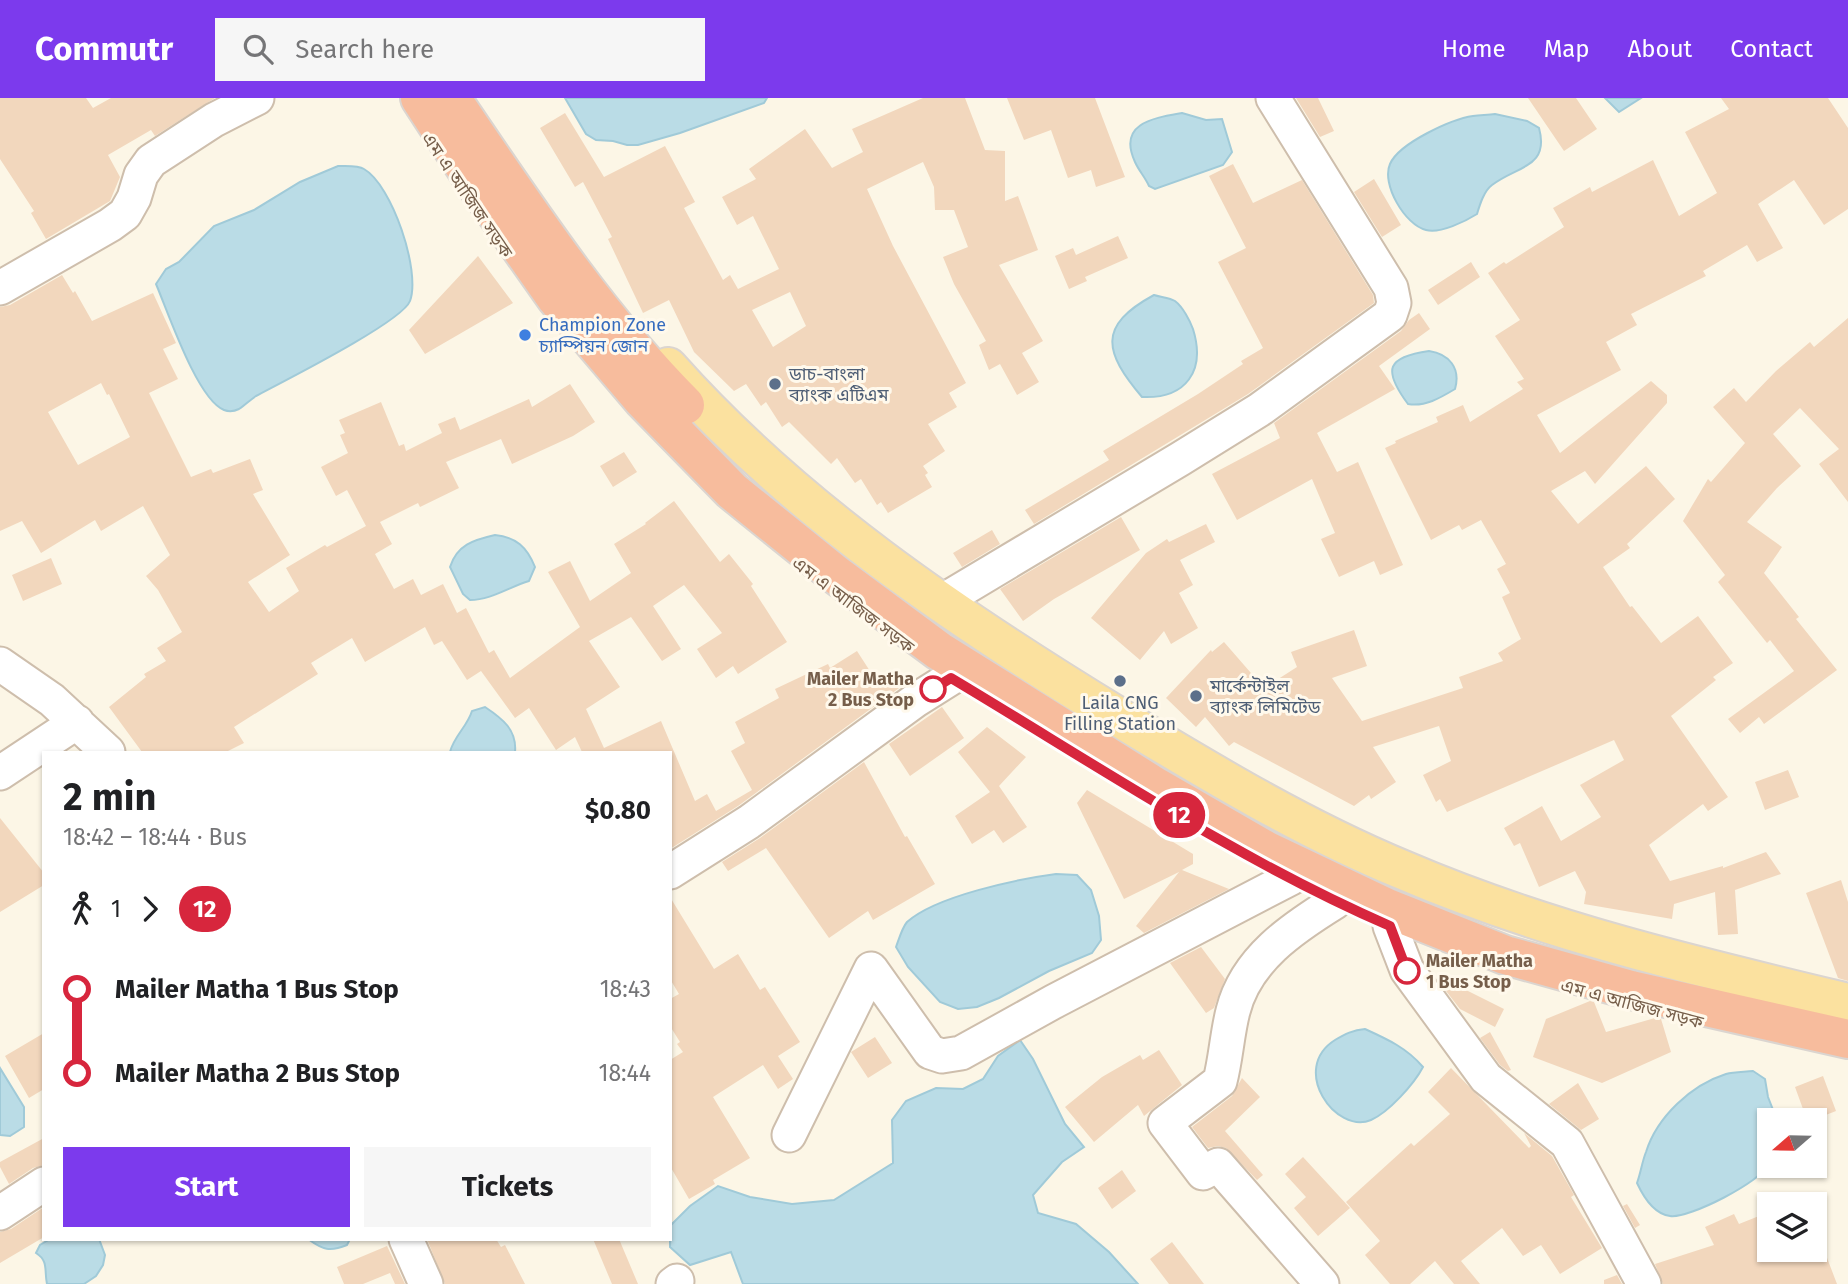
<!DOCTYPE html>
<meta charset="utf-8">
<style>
:root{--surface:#fff;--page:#f6f6f6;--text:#202124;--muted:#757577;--accent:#7c3aed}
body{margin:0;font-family:"Fira Sans","Noto Sans Bengali",sans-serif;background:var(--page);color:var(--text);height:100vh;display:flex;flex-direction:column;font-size:26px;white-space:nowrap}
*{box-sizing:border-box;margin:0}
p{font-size:23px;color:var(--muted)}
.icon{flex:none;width:38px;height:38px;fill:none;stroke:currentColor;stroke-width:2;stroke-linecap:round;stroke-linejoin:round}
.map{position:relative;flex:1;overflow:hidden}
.side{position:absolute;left:42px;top:653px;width:630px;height:490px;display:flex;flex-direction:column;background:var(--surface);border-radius:0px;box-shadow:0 2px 5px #0004}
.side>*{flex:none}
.badge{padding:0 14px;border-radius:23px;font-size:24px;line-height:46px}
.needle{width:46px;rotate:250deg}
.fabs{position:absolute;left:1757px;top:1010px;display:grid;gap:14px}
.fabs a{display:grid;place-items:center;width:70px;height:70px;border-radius:0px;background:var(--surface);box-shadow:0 2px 5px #0004;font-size:35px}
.map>.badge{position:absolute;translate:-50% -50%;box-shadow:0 0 0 4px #fff}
.legs{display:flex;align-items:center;gap:10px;height:77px;padding:0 21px;font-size:23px}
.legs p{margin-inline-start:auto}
.headline{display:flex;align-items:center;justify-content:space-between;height:119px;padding:0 21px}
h1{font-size:38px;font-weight:700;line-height:52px}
.action{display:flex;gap:14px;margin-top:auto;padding:14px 21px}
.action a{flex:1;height:80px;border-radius:0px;background:var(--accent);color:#fff;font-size:28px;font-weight:700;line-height:80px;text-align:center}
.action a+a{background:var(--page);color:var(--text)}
ul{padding:0 21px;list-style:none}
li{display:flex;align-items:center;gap:24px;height:84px;font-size:26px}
li i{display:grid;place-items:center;width:10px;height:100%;margin:0 9px;background:currentColor}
li i::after{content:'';width:18px;height:18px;margin:-9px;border:5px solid;border-radius:50%;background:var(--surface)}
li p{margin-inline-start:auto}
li:first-child i{background:linear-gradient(#0000 50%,currentColor 0)}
li:last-child i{background:linear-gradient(currentColor 50%,#0000 0)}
header{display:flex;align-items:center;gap:42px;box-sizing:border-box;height:98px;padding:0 35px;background:var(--accent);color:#fff}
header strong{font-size:33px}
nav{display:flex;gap:38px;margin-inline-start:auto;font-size:24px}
.search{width:490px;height:63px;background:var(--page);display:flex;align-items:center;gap:18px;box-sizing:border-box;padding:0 24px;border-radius:0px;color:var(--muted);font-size:26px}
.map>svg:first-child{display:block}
.water{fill:#badce6;stroke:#a0cad8;stroke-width:2}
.building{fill:#f2d7bd;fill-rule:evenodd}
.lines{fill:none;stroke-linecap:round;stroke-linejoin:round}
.minor-casing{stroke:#cebeac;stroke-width:37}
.major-casing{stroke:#dbd5d0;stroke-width:42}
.highway-casing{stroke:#dbd5d0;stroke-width:42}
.minor{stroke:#fff;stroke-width:33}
.major{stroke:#fbe19f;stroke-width:38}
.highway{stroke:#f7bc9d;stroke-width:38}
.line-1-casing{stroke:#fff;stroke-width:16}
.line-1{stroke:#d7263d;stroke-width:10}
.shop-dot{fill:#3f7fe0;stroke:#fff9ec;stroke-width:2.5}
.service-dot{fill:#5c6f8a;stroke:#fff9ec;stroke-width:2.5}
.stop-1-dot{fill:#fff;stroke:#d7263d;stroke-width:3.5}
.labels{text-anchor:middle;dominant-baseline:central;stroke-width:6;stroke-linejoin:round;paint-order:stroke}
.street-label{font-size:18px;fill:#765e4a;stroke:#fff9ec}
.shop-label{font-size:18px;fill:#366cbe;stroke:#fff9ec;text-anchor:start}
.service-label{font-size:18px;fill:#4e5e75;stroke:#fff9ec;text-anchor:start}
.stop-label{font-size:18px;font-weight:bold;fill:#765e4a;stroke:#fff9ec;text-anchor:end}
</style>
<header>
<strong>Commutr</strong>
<div class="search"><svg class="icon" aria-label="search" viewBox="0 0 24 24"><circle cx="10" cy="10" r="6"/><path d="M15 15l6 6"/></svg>Search here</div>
<nav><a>Home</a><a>Map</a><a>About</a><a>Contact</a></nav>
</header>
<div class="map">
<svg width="1848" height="1186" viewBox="0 0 1848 1186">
<rect width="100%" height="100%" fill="#fcf6e6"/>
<path class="water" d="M565,0H767L764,5L680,35L638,47H627L613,43L596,42L586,36Z
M1605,0H1641L1619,14Z
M1182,15L1206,22L1222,21L1232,54L1223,67L1155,91L1149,88C1145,79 1139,73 1135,64C1117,25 1154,20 1182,15Z
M1495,16L1527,23L1539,30C1550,70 1516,68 1492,87C1484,93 1480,106 1477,116C1466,123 1440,136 1426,132C1405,127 1381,86 1390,66C1399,45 1452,21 1473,18C1481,17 1488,17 1495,16Z
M338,68C346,68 358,67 364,71C392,87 421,173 410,203C402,224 282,284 256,298C250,302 245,307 239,311C235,313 229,314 224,312C197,301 168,214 156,186L166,171L179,164L214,128L254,112L300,84Z
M1154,197C1160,199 1170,200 1175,203C1183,209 1190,223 1193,231C1206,273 1186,301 1142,299C1104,254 1097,228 1154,197Z
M1429,253C1449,256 1461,270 1455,291C1440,300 1425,309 1408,306C1382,271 1387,259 1429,253Z
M495,437C516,439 527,449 535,469L529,483C509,489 491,502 470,502L463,496L450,469C457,447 473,442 495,437Z
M485,609C503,621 517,632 515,654H450C454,638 467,629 472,613Z
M1056,776L1077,777L1091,792L1099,818L1101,842L1092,855L1049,873L999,900L977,909L958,911L940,904L908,869L896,849C899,841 902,830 907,824C936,798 1018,781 1056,776Z
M1365,931C1387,941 1407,950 1423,969C1414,986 1389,1014 1371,1022C1336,1037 1289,971 1335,942C1345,936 1353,932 1365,931Z
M1020,942L1033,961L1065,1026L1084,1049L1062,1064L1033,1097L1038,1115L1076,1126L1109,1154L1138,1186H743L731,1154L690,1167L670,1149V1128L690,1108L718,1088L750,1099L792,1106L834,1102L893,1065L892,1022L906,1003L936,990L963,991L983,981L998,958Z
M0,970L24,1009V1029L10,1038L0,1037Z
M1753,973L1765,981L1768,999L1777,1022H1769C1769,1034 1773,1054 1769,1066C1762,1083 1689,1121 1670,1118C1654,1116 1643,1098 1637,1085C1641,1074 1642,1064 1646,1054C1657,1019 1691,987 1726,976C1734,974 1744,974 1753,973Z
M50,1141H99L105,1157L103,1167L96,1178L84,1186H47C44,1173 49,1163 36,1155L40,1147Z
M308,1141H350L347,1147C330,1154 323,1152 308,1141Z"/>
<path class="building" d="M0,0H86L93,10L111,0H215L155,38L151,32L108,57L120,79L110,103L46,141L31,115L34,113L0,61Z
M923,0H965L985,52L1005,53V103L1018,98L1038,152L999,167L1043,243L1022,255L1039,284L1017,297L1000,266L989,272L979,247L986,243L954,186L943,159L968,149L954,112H935L934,89L923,64L867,91L893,148L966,285L949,295L957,309L928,326L945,353L923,368L928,375L925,377L932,389L888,415L881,404L877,407L861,381L855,385L837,360L831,366L789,324L782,329L766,304L761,308L746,286L734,293L694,254L669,202L643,215L608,141L612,139L583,84L575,89L540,30L565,15L604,79L665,48L695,104L684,110L723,182L730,177L738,191L779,171L753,118L737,127L722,99L756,81L749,71L805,31L832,70L863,54L852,31ZM790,194L806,228L773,249L752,212Z
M1007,0H1095L1125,79L1096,89L1091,72L1068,80L1051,32L1024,42Z
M1296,0H1318L1334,33L1320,39Z
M1528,0H1576L1597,31L1564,53Z
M1721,0H1828L1848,30V111L1824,127L1794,82L1758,106L1783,150L1757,164L1747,147L1703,173L1706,178L1631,216L1637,227L1606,244L1621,272L1537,317L1560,355L1651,283L1667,297V305L1595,386L1585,373L1551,393L1578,426L1646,368L1675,401L1627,446L1630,450L1603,469L1630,509L1632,508L1661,545L1698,518L1733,565L1713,579L1716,582L1671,618L1728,699L1708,713L1703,706L1649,747L1670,783L1723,768V770L1766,754L1781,776L1735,792L1738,836L1718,837L1715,794L1674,806L1672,821L1584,806L1586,794L1575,773L1539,789L1520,745L1514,748L1504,730L1542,708L1561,743L1601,719L1580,687L1624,662L1614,642L1447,714L1440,701L1436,704L1423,677L1451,663L1439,628L1373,649L1396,684L1371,701L1369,697L1354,708L1234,644L1229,648L1205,619L1196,629L1166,600L1211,552L1212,554L1224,544L1264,590L1297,569L1291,554L1354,532L1367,568L1332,580L1362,623L1463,590L1459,579L1503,563L1498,555L1521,541L1502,499L1510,495L1497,471L1506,466L1481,422L1462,432L1459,427L1431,442L1385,350L1396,345L1395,343L1438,324L1436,319L1463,307L1470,324L1523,291L1517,284L1524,281L1495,238L1520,222L1488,175L1504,164L1506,166L1564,129L1553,110L1590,89L1592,94L1653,62L1679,118L1717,95L1685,34L1729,11Z
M1233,66L1253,105L1302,82L1373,197L1374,205L1248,296L1034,426L1025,412L1109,362L1103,353L1198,296L1243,266L1241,263L1263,250L1218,164L1246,150L1209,78Z
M1374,81L1401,127L1382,139L1354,94Z
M1118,138L1128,160L1085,179L1087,183L1069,191L1055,158L1073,150L1076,157Z
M478,158L513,205L425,256L409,232Z
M1471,164L1480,179L1438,207L1428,192Z
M62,177L73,195L75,193L92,223L153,195L176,245L163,251L178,281L149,295L191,379L211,371L213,375L250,361L263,392L253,396L290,457L248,484L269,514L299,493L286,470L325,447L327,449L366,428L347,392L336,398L321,369L348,355L340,337L345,335L339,322L381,304L399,348L404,346L406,353L442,335L438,326L455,319L460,332L529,301L532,309L570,286L595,324L573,338L512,366L501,341L446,364L459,390L420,409L418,405L380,424L392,446L375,456L394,491L413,481L421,497L443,486L457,515L466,510L489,555L494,552L510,580L580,529L548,474L570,463L590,503L631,475L614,446L646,426L645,425L674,403L720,464L729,456L753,486L751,488L787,544L738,576L733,568L716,580L697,551L722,535L684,487L653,508L681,551L662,563L631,519L589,543L620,589L586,611L604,650L661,623L695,703L707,696L716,713L752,692L731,653L745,645L735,624L779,600L775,591L828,566L830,570L857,553L877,584L896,571L906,585L738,708L670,751V654H582L575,639L556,652L529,610L515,620L481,573L467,582L442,543L434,547L425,529L365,564L352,540L311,565L318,576L234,629L244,645L226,654H142L109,609L146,579L144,576L166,563L157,550L182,534L158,492L146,478L170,457L143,408L101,433L95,422L41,455L22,423L0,433V209L10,207ZM101,285L107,297L109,296L130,339L78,367L48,314Z
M1419,215L1430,231L1379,268L1395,291L1317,335L1337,374L1358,364L1403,467L1380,477L1374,463L1339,479L1321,441L1335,435L1312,381L1237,422L1212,376L1280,340L1274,325L1401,233L1409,222Z
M1848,220V404L1819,366L1839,351L1800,310L1773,336L1801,368L1777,390L1747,424L1782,449L1764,475L1799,519L1796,521L1837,572L1764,626L1759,619L1740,635L1728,621L1794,573L1770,542L1767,545L1718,484L1725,477L1683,423L1708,381L1711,384L1745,345L1713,309L1734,290L1746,304L1776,273L1810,244L1814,249Z
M624,354L637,374L613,389L600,368Z
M1121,419L1140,452L1054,501L1023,523L1000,491Z
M1206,426L1215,444L1180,462L1193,487L1179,495L1198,530L1171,546L1164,533L1140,562L1091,520L1146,455L1167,441L1169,444Z
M992,432L1000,446L962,469L953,455Z
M51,460L62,486L23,503L12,477Z
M942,609L964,640L910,678L889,646Z
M987,629L1026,659L999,688L1027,729L1003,745L994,732L972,746L955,718L990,694L958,654Z
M864,664L905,739L907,738L935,786L873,822L868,813L829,840L766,750L728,773L722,764L760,740Z
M1788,672L1799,699L1765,712L1755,684Z
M1087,692L1193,756V766L1182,772L1229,791L1144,835L1136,828L1179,774L1124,801L1077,705Z
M0,720L44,775V787L0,814Z
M1841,782L1848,804V883L1838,880L1806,795Z
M670,799L714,871L738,856L760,892L765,889L800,944L778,958L793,981L778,991L763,967L713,999L750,1060L713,1082L715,1086L689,1101L670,1068V962L683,954L677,946L680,944L670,928V901L679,896L670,881Z
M1201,849L1225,881L1214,910L1206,915L1170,865Z
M1446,882L1504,911L1495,929L1460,911L1443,889Z
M1590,903L1594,904L1606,934L1655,920L1661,921L1671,954L1602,985L1533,959L1546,921Z
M1490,934L1511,972L1508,973L1500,967L1480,940Z
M44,935V991L29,1000L5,958Z
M875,939L892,965L868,980L851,954Z
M1159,952L1182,987L1144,1018L1138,1007L1094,1044L1065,1009L1102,979L1140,957L1143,962Z
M1451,970L1529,1050L1531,1048L1524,1035L1552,1058L1574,1097L1571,1099L1602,1150L1560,1176L1541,1147L1523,1158L1502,1130L1461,1163L1480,1186H1454L1435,1163L1410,1186H1390L1365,1157L1380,1143L1346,1104L1411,1045L1414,1048L1450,1016L1428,994Z
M1823,978L1836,1013L1813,1022H1807L1795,989Z
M1242,980L1260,999L1225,1033L1263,1077L1257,1082L1226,1050L1218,1048L1208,1050L1192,1029L1232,998Z
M1578,985L1599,1021L1581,1032L1549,1006Z
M44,1040V1067L33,1070L9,1086L0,1069V1064Z
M1303,1059L1350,1110L1318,1138L1294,1110L1306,1099L1285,1076Z
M1122,1072L1136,1093L1112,1111L1098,1090Z
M1627,1106L1640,1127L1635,1130L1623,1108Z
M44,1109V1139L0,1165V1134L11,1131Z
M1769,1114V1152H1824L1837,1186H1663L1655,1166L1714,1147L1705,1129L1734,1116L1739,1126Z
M427,1141H496L501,1149L505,1147L525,1186H445Z
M593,1141H619L638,1186H612Z
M1172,1144L1204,1186H1169L1150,1161Z
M387,1148L405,1186H395L390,1175L363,1186H344L337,1169Z
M1617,1177L1622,1186H1604V1182Z"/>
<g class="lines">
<g class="minor-casing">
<path id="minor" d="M0,190L110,127L125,116L134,100L141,77L151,63L214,22L257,0
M941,504L1180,361L1259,312L1390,217L1394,205L1391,190L1273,0
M0,566L52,602L108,654
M0,675L77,624
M670,774L749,724L916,602L951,580
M1390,828L1407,872L1486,980L1567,1045L1644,1186
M789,1037L871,871L930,954L942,958L961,955L1053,904L1291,780
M0,1115L44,1086
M406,1141L426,1186
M673,1186L677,1183
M1322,1186L1218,1067L1203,1075L1165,1025L1220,983C1226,960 1227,936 1233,913C1246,861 1293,830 1335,804"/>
</g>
<g class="major-casing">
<path id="major" d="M668,269C795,412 958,521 1120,620C1211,675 1304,731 1403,772C1545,833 1698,869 1848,905"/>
</g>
<g class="highway-casing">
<path id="highway" d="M420,0L482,95L556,200L642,301L732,393L835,476L939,553L1156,689L1267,753L1387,810L1505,857L1631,892L1848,941
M451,0C521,103 596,218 685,307"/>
</g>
<use href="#minor" class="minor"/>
<use href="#major" class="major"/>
<use href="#highway" class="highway"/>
</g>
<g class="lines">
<g class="line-1-casing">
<path id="line-1" d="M933,591L951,580C1095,666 1236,761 1390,828L1407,873"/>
</g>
<use href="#line-1" class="line-1"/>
</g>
<circle class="shop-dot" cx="525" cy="237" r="7"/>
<g class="service-dot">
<circle cx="775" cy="286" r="7"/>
<circle cx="1120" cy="583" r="7"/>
<circle cx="1196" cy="598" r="7"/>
</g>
<g class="stop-1-dot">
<circle cx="933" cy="591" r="12"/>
<circle cx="1407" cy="873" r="12"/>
</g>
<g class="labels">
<g class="street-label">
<text transform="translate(467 97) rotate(56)">এম এ আজিজ সড়ক</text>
<text transform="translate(853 507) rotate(37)">এম এ আজিজ সড়ক</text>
<text transform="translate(1632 906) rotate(15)">এম এ আজিজ সড়ক</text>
</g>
<g class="shop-label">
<text x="539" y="227">Champion Zone<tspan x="539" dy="21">চ্যাম্পিয়ন জোন</tspan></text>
</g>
<g class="service-label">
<text x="789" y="276">ডাচ-বাংলা<tspan x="789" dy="21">ব্যাংক এটিএম</tspan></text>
<text x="1210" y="588">মার্কেন্টাইল<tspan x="1210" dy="21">ব্যাংক লিমিটেড</tspan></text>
<text x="1120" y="605" text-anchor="middle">Laila CNG<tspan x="1120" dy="21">Filling Station</tspan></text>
</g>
<g class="stop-label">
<text x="914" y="581">Mailer Matha<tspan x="914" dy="21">2 Bus Stop</tspan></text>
<text x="1426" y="863" text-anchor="start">Mailer Matha<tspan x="1426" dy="21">1 Bus Stop</tspan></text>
</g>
</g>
</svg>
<div class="fabs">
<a><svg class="needle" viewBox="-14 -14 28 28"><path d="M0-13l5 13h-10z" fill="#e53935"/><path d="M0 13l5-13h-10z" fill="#757577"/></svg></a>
<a><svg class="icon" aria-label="layers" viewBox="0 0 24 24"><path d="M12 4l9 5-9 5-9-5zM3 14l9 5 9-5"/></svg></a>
</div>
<b class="badge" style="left:1179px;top:717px;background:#d7263d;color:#fff">12</b>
<section class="side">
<div class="headline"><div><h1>2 min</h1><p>18:42 – 18:44 · Bus</p></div><b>$0.80</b></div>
<div class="legs"><svg class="icon" aria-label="walk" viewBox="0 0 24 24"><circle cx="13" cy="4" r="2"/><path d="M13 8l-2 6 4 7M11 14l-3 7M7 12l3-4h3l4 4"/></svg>1<svg class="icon" aria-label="forward" viewBox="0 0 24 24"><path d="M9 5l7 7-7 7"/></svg><b class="badge" style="background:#d7263d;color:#fff">12</b></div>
<ul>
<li><i style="color:#d7263d"></i><b>Mailer Matha 1 Bus Stop</b><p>18:43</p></li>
<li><i style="color:#d7263d"></i><b>Mailer Matha 2 Bus Stop</b><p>18:44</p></li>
</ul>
<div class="action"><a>Start</a><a>Tickets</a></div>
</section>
</div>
